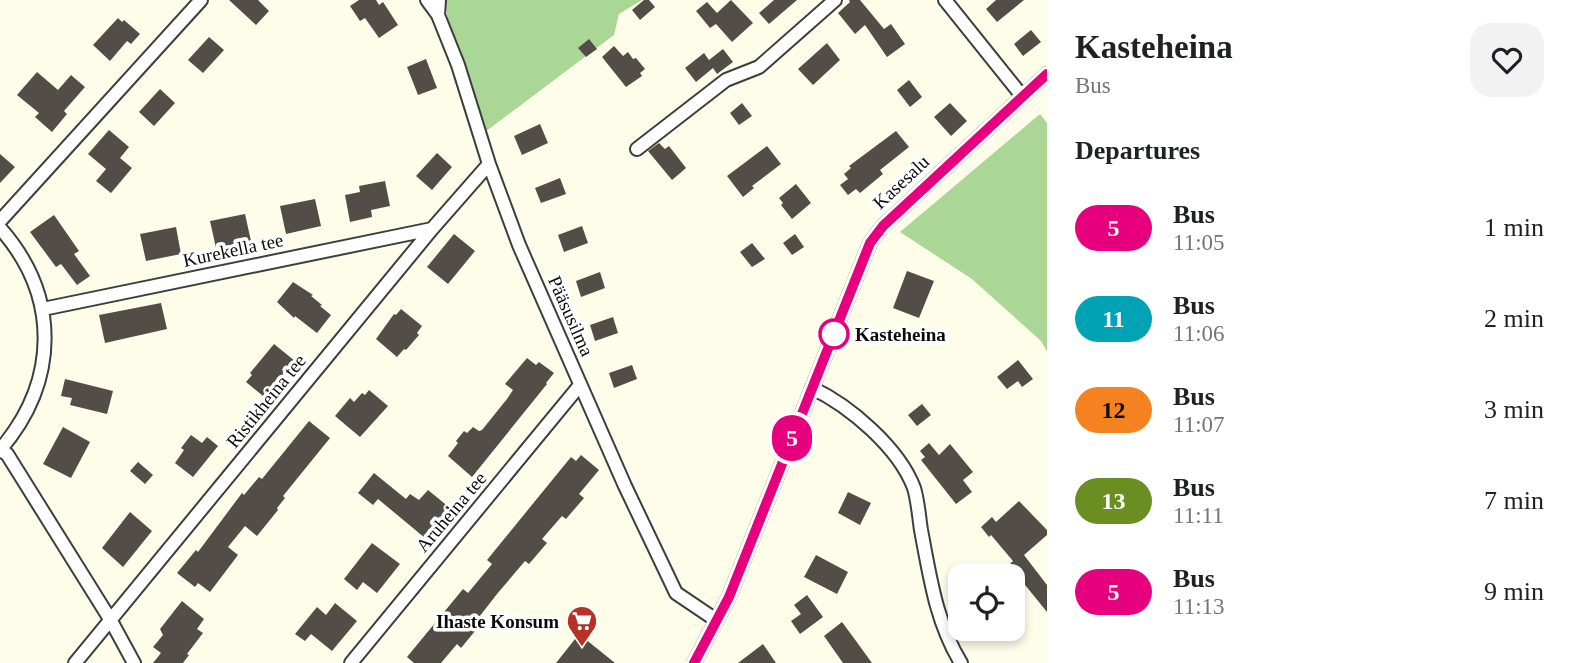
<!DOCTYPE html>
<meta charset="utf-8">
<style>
:root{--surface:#fff;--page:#f2f2f2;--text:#202124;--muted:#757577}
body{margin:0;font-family:"Times New Roman",serif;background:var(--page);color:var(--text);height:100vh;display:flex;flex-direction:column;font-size:26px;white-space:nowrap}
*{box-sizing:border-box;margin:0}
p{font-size:23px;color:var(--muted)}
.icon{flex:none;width:38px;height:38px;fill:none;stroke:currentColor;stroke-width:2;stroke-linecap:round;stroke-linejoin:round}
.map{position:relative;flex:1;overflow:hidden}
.side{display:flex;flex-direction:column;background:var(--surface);width:525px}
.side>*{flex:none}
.badge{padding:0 14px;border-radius:23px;font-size:24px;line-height:46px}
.tools{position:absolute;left:948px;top:564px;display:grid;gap:14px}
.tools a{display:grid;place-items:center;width:77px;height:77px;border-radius:14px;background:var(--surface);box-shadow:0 4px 10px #0003;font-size:35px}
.map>.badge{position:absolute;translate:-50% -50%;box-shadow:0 0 0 4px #fff}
h2{padding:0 28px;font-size:26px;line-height:63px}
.round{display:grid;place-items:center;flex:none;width:74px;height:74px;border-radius:21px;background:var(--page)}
.summary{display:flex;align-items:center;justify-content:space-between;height:119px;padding:0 28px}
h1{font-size:33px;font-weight:700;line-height:52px}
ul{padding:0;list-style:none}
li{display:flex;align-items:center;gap:21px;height:91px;padding:0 28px}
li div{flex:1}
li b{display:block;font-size:26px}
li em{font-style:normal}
li .badge{min-width:77px;font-weight:700;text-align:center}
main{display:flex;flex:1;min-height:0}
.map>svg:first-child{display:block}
.forest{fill:#aad795}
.building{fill:#534d48}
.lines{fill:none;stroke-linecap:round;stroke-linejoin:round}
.minor-casing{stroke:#3e3e3e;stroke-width:16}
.minor{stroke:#fff;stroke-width:12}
.line-casing{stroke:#fff;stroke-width:16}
.line{stroke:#e6007e;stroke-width:10}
.stop-dot{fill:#fff;stroke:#e6007e;stroke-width:3.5}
.labels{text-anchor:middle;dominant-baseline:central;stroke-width:7;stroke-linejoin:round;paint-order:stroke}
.street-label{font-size:19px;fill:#0b0b0b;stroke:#fff}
.stop-label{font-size:19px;font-weight:bold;fill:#0b0b0b;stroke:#fff;text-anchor:start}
.poi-label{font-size:19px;font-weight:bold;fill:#0b0b0b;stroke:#fff;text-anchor:end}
</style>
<main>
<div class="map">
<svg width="1047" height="663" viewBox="0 0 1047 663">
<rect width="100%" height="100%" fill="#fefde9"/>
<path class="forest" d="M446,0H642L619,14L614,35L485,132C473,98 445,34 446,0Z
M1040,114L1047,123V351L1041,341L972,279L900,232Z"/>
<path class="building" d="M229,0H258L269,11L256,25Z
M359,0H376L379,5L383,2L398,25L379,38L365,18L360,21L350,6Z
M644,0H649L655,7L640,20L632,10Z
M731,0L753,23L732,42L716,24L710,28L696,11L707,2L717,13Z
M774,0H797L769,24L759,13Z
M849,0H860L884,29L891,24L905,44L887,57L865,25L855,34L838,13L850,2Z
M996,0H1024L997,22L986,9Z
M118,18L122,22L124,20L140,34L131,44L127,41L110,61L93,45Z
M1031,30L1041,42L1023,56L1014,44Z
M209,37L224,50L203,73L188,60Z
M589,39L597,49L586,57L578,48Z
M827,43L840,60L813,85L798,69Z
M614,46L623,56L628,52L633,59L636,58L645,69L640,73L642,76L626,87L602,57Z
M723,49L733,62L717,74L713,68L696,82L685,68L704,53L709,60Z
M426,59L437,88L418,95L407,67Z
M37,72L58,90L71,75L85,87L64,111L67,114L52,132L35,117L39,113L17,95Z
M909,80L922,97L910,107L897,90Z
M160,89L175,103L154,126L139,112Z
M742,103L752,116L739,125L730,113Z
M950,103L967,121L951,136L934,117Z
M540,124L548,143L522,155L514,136Z
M109,130L129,147L120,158L132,168L111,193L96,181L106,169L88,154Z
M896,131L909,147L880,170L883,174L860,193L856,189L848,195L840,185L848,179L844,174L851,168L849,166Z
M659,143L665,149L669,146L686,168L672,180L648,151Z
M767,146L781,164L752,186L754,188L743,197L727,176Z
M437,153L452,167L432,190L416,176Z
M0,154L15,167L0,183Z
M560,178L566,194L541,203L535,188Z
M385,181L390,206L371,210L372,217L350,222L345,195L360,192L359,186Z
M796,184L811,203L792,219L781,205L783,203L779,198Z
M315,199L321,226L286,234L280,206Z
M245,214L251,241L216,248L210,221Z
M54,215L79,251L74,254L90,276L77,285L61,264L56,267L30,232Z
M582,226L588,243L564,252L558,235Z
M176,227L181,254L146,261L140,234Z
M454,234L475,251L448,284L427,267Z
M795,234L804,247L792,255L783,243Z
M752,243L765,259L752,267L740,252Z
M907,271L934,281L919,318L893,308Z
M600,272L605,288L581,297L576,281Z
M293,282L313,295L311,296L322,305L320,306L331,315L317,333L295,316L294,318L277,302Z
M161,303L167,329L105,343L99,315Z
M401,309L422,326L417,333L419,335L406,350L404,349L397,357L376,339L394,314L396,315Z
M613,317L618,333L595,341L590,325Z
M274,344L295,361L280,382L277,379L263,396L246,382L252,375L250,373Z
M527,358L536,365L539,362L554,373L546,383L547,384L472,477L448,456L458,443L456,441L464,431L467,433L473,427L479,431L482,430L507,399L513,390L505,384Z
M1018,360L1033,379L1022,387L1018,381L1007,389L997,377Z
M632,365L637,379L614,388L609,373Z
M65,379L113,391L107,414L70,405L72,398L61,396Z
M369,390L388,406L360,437L335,416L350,398L354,402L362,393L365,395Z
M922,404L931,415L917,426L908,415Z
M309,421L330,438L283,496L285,498L277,508L278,510L257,536L245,526L228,547L238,555L210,592L198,583L195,587L177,573L196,550L198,552L242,493L244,495L259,477L262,479Z
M63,427L90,442L71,478L43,464Z
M191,435L202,443L207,437L218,446L193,477L175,463L184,450L181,448Z
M929,443L939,455L950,444L973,472L963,480L972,492L956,504L921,460L925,457L920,451Z
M581,455L599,470L579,494L584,498L566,519L562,516L542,539L547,543L529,564L525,561L497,594L476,621L480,625L461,648L457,644L441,663H414L407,657L463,589L468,593L492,564L487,560L571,457L576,461Z
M138,462L153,475L145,484L130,471Z
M374,473L406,499L410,494L419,500L428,490L450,508L425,538L378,499L373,505L358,493Z
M848,492L871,503L860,525L838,513Z
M1019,501L1047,530V535L1024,555L1047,585V612L1009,565L1013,561L991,535L989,537L981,527L992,517L996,522Z
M130,512L152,531L123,567L102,548Z
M372,543L400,564L377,593L363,582L357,590L344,579Z
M816,555L848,572L837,594L804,577Z
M807,595L823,617L800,634L791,621L801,614L794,605Z
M182,601L204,619L197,629L203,633L187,654L189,655L183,663H153L161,653L153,647L163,635L160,629Z
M335,603L357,621L332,651L311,634L305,641L295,634L317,607L326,615Z
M842,622L856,641L872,663H843L824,636Z
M579,634L615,663H556Z
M763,644L776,663H738Z"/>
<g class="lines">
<g class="minor-casing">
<path id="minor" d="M427,0L438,15
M439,0L438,15L458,65L489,164L519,245L625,486L676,593L716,620
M945,0L1022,96
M637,149L726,80L759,67L835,0
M0,221L201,0
M0,228C60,296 59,381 0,450
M43,309L432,229
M812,388C850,406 899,448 914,488C918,501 919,517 921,530C930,577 936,622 961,663
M0,450L7,454L110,619L134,663
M75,663L432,229L489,164
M351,663L580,385
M694,663L729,597L870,243L883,226L1047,74"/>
</g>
<use href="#minor" class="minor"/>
</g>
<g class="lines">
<g class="line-casing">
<path id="line" d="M694,663L729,597L870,243L883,226L1047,74"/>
</g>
<use href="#line" class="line"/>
</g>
<defs>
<g id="supermarket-pin" transform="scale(1.575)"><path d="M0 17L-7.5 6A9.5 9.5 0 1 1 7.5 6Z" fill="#b63228" stroke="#fff"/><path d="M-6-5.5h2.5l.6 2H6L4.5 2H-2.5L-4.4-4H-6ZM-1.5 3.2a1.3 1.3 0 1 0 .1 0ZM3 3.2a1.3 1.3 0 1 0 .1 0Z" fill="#fff"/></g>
</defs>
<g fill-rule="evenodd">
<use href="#supermarket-pin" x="582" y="621"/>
</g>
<circle class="stop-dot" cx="834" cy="334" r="14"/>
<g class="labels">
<g class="street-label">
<text transform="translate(901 182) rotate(-43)">Kasesalu</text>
<text transform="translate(233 250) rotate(-12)">Kurekella tee</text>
<text transform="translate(571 316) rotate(66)">Pääsusilma</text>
<text transform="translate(266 401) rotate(-51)">Ristikheina tee</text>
<text transform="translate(451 512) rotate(-50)">Aruheina tee</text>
</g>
<g class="stop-label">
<text x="855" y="334">Kasteheina</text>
</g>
<g class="poi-label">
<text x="559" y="621">Ihaste Konsum</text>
</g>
</g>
</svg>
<div class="tools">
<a><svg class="icon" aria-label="locate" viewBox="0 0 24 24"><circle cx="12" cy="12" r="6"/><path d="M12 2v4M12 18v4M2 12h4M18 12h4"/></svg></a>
</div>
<b class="badge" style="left:792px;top:438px;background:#e6007e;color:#fff">5</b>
</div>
<section class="side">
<div class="summary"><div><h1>Kasteheina</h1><p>Bus</p></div><a class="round"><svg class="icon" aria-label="heart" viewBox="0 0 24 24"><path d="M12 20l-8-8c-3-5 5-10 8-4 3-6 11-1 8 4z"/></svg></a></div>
<h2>Departures</h2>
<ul>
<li><span class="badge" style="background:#e6007e;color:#fff">5</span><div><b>Bus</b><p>11:05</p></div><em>1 min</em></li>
<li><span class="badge" style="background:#00a3b4;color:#fff">11</span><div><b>Bus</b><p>11:06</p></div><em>2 min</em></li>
<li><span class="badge" style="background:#f58220;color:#111">12</span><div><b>Bus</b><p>11:07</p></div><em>3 min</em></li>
<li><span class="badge" style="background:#6b8e23;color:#fff">13</span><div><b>Bus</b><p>11:11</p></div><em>7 min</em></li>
<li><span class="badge" style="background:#e6007e;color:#fff">5</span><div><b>Bus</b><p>11:13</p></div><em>9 min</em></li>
</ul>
</section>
</main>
